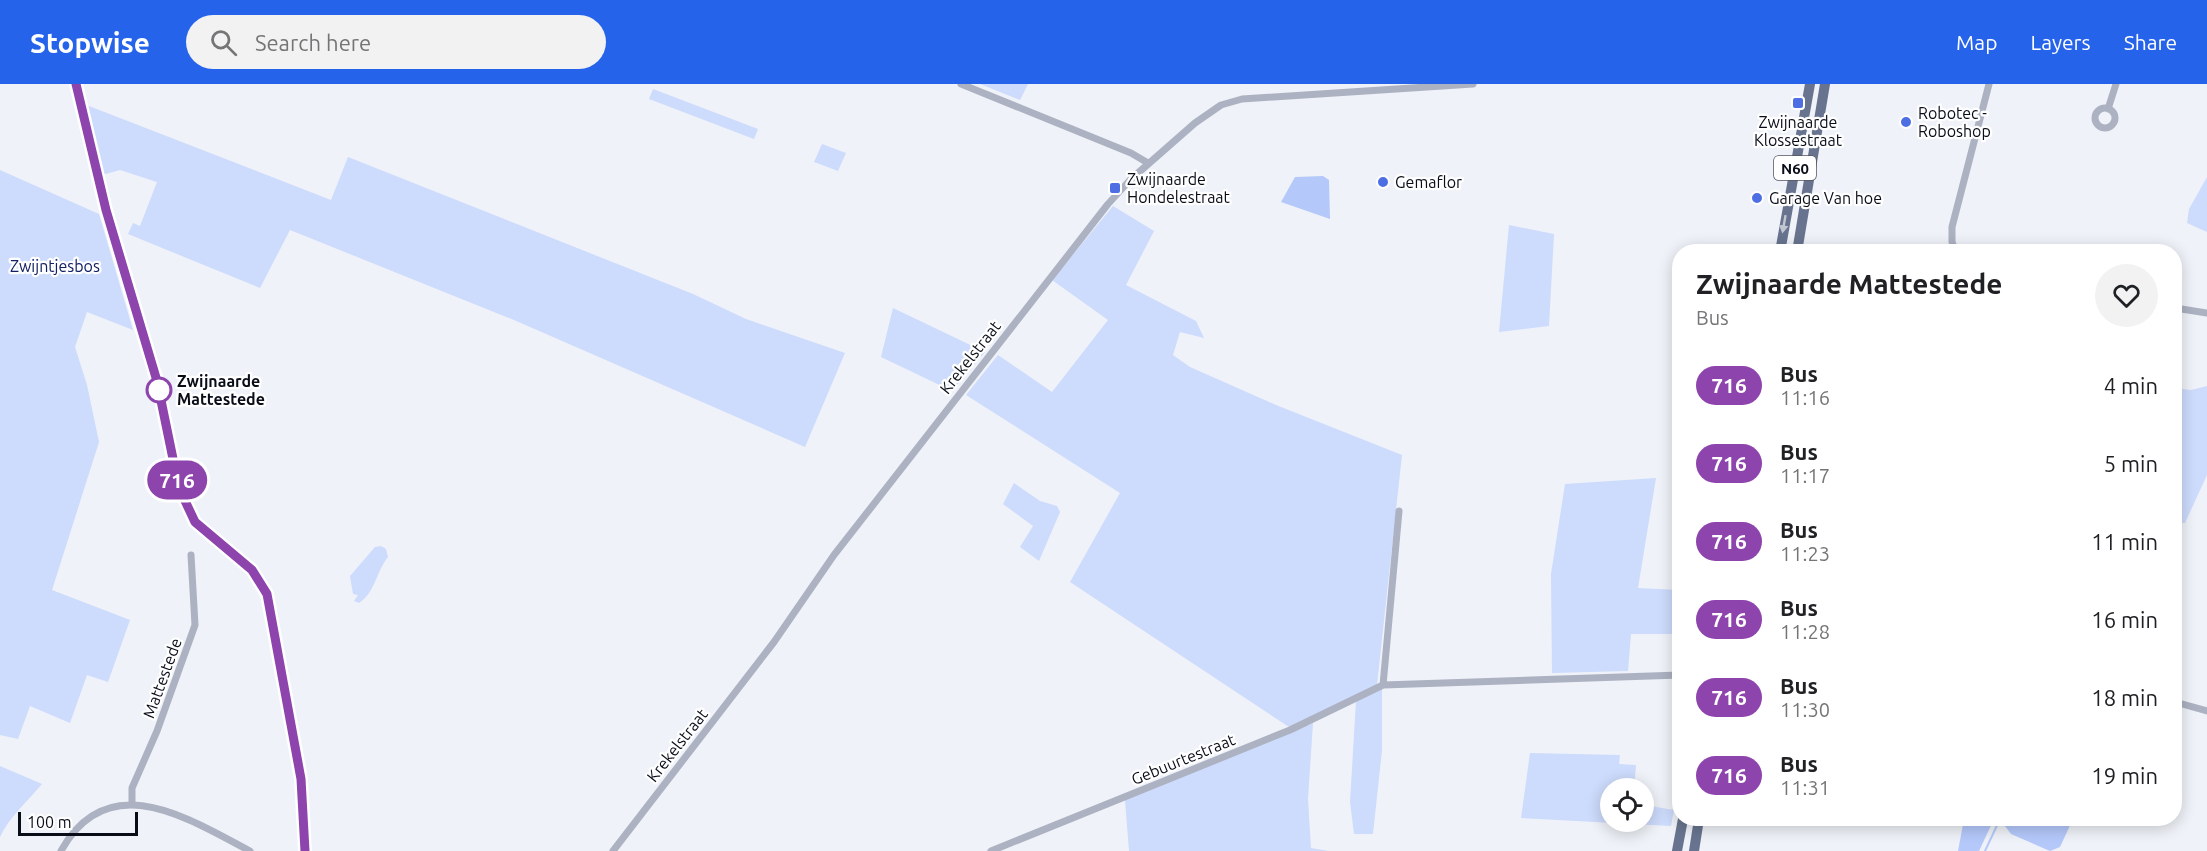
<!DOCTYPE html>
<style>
:root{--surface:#fff;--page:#f2f2f2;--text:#202124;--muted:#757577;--accent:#2563eb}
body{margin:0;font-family:Ubuntu,sans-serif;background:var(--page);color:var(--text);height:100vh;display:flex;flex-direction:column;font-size:22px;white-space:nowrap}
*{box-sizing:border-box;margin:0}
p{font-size:20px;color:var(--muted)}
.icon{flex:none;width:33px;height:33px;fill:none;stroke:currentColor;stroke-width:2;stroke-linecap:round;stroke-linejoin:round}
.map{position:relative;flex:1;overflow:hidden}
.sheet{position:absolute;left:1672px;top:160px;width:510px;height:582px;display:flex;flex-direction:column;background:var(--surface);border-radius:24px;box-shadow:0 3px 15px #0003}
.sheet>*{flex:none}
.badge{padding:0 12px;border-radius:20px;font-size:21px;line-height:39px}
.buttons{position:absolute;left:1600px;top:694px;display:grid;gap:12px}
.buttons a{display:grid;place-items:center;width:54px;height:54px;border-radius:50%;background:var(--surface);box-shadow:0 3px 15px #0003;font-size:30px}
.scale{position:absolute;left:18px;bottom:15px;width:120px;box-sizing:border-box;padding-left:6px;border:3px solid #090d18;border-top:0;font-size:16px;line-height:21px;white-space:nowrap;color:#090d18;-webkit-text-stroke:4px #fff;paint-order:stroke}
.map>.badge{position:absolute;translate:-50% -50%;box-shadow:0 0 0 3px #fff}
.round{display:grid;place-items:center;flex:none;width:63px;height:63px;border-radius:32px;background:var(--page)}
.overview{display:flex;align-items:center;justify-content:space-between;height:102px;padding:0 24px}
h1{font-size:28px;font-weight:700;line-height:45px}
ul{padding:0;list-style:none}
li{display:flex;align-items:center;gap:18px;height:78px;padding:0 24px}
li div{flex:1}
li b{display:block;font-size:22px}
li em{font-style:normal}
li .badge{min-width:66px;font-weight:700;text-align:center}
header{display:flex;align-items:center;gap:36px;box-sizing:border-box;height:84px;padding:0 30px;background:var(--accent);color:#fff}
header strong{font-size:28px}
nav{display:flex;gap:33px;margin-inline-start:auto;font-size:21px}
.search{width:420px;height:54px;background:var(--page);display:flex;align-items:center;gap:15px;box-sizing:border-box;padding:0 21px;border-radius:33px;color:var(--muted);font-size:22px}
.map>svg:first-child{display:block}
.green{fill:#cddbfc}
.water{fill:#b4c8fa}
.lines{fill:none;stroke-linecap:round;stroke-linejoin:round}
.stream{stroke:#b4c8fa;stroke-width:2}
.minor{stroke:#acb2c1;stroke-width:7}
.tertiary{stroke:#acb2c1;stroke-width:8}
.trunk{stroke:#68748f;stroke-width:10}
.oneway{fill:#c3c7d2}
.line-casing{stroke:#fff;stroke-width:14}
.line{stroke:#8e44ad;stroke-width:9}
.poi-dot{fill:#4d6fe3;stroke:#fff;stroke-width:2}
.stop-dot{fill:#fff;stroke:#8e44ad;stroke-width:3}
.labels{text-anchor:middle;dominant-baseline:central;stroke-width:4.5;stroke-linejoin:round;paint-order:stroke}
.shield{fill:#fff;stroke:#53565d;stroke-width:1.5}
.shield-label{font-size:15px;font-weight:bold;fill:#090d18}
.poi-label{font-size:16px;fill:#090d18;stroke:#fff;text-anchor:start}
.park-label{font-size:16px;fill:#112065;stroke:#fff}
.street-label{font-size:16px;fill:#090d18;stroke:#fff}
.stop-label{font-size:16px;font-weight:bold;fill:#090d18;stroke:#fff;text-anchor:start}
</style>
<header>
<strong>Stopwise</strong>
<div class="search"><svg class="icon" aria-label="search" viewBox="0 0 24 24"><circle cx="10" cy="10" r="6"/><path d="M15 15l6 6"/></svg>Search here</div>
<nav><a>Map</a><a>Layers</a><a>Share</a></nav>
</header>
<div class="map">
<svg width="2207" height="767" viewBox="0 0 2207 767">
<rect width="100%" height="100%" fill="#eff2f8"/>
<path class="green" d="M980,0H1028L1020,16Z
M653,5L758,45L754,55L649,15Z
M89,22L331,116L348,73L693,210L746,235L845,269L805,363L514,236L290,146L260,204L128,150L133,139L140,142L157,98L120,86L102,91L84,25Z
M822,60L846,69L838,87L814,78Z
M0,86L99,130L133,246L87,228L75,263L87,301L99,358L52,506L130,536L108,598L87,591L70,639L30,622L18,655L0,651Z
M2207,93V148L2187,139L2189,125Z
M1113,122L1154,147L1126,201L1196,237L1204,254L1180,248L1173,271L1190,283L1276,321L1402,371L1377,601L1289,643L1070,498L1120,409L966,311L998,271L1052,308L1108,236L1052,196Z
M1509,141L1554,150L1549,242L1499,248Z
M893,224L985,268L952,307L881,273Z
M2207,302V391L2185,439H2175V304L2191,306Z
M1656,394L1638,504L1680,506V550H1631L1628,587L1552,589L1551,490L1565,400Z
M1014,399L1040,417L1057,422L1060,428L1039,477L1020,463L1033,442L1003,420Z
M381,462L386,465L388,473C376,488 375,509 359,519L354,517L358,511L353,510L350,492L375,463Z
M1382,605V666L1373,750H1354L1350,718L1356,617Z
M1313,639L1308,715L1311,764L1329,767H1129L1125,716Z
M1530,669L1620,671L1619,680L1636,681L1634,705H1611V738H1644V721L1674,726L1671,742L1521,734Z
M0,682L42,700C28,717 9,733 0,753Z"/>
<path class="water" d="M1323,92L1329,96L1330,135L1281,118L1295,93Z
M1964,735H1994L1979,767H1958Z
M2008,735H2073L2060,763L2050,767L2011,750L2005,742Z"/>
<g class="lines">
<path class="stream" d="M1985,767L2000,735"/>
<path class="minor" d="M961,0L1131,69L1148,79
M2095 34a10 10 0 1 1 20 0a10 10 0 1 1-20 0Z
M2108,25L2116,0
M1956,168L1952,158V143L1989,0
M2175,224L2207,229
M1383,601L1399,427
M2175,618L2207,627
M132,721V704L157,647L195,541L191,471
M61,767C108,682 189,735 250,767
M613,767L774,558L834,471L1108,120L1130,96L1195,39L1221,21L1242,15L1473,0
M991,767L1290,646L1383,601L1680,591"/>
<path class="tertiary" d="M76,0L106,126L157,297L179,403L195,438L252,486L267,510L301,695L305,767"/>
<path class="trunk" d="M1780,168L1810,0
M1797,168L1825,0
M1677,767L1683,735
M1694,767L1699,735"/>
</g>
<defs><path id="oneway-solid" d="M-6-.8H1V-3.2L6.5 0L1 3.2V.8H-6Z" transform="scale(1.5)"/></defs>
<use class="oneway" href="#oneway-solid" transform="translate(1784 140) rotate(100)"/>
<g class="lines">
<g class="line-casing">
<path id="line" d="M76,0L106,126L157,297L179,404L195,438L252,486L267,510L301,695L305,767"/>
</g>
<use href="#line" class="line"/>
</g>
<g class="poi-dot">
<rect x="1792" y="13" width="12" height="12" rx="3"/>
<circle cx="1906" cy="38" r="6"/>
<circle cx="1383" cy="98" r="6"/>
<rect x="1109" y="98" width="12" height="12" rx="3"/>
<circle cx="1757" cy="114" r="6"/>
</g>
<circle class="stop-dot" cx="159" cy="306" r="12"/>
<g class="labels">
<rect class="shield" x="1774" y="72" width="42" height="24" rx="4.5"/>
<g class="shield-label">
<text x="1795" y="84">N60</text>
</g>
<g class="poi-label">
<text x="1918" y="29">Robotec -<tspan x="1918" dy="18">Roboshop</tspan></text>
<text x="1798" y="38" text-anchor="middle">Zwijnaarde<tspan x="1798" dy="18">Klossestraat</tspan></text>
<text x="1127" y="95">Zwijnaarde<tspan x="1127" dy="18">Hondelestraat</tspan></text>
<text x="1395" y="98">Gemaflor</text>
<text x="1769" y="114">Garage Van hoe</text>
</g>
<g class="park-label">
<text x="55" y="182">Zwijntjesbos</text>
</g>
<g class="street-label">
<text transform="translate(970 273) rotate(-52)">Krekelstraat</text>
<text transform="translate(162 594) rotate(-70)">Mattestede</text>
<text transform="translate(677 661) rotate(-52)">Krekelstraat</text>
<text transform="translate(1183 675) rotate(-22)">Gebuurtestraat</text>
</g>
<g class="stop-label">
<text x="177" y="297">Zwijnaarde<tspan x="177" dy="18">Mattestede</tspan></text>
</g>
</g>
</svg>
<div class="buttons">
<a><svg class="icon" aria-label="locate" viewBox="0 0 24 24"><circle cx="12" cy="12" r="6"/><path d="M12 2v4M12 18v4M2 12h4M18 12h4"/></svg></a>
</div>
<div class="scale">100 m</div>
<b class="badge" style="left:177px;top:396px;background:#8e44ad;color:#fff">716</b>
<section class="sheet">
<div class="overview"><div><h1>Zwijnaarde Mattestede</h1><p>Bus</p></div><a class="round"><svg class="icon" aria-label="heart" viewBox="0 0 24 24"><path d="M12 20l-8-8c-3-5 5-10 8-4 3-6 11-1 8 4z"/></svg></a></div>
<ul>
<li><span class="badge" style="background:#8e44ad;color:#fff">716</span><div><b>Bus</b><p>11:16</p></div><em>4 min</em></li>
<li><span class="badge" style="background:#8e44ad;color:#fff">716</span><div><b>Bus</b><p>11:17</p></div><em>5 min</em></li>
<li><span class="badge" style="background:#8e44ad;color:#fff">716</span><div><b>Bus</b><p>11:23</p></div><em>11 min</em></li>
<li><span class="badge" style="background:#8e44ad;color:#fff">716</span><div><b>Bus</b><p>11:28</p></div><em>16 min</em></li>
<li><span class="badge" style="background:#8e44ad;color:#fff">716</span><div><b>Bus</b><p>11:30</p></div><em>18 min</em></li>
<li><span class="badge" style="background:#8e44ad;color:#fff">716</span><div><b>Bus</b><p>11:31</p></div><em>19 min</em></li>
</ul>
</section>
</div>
